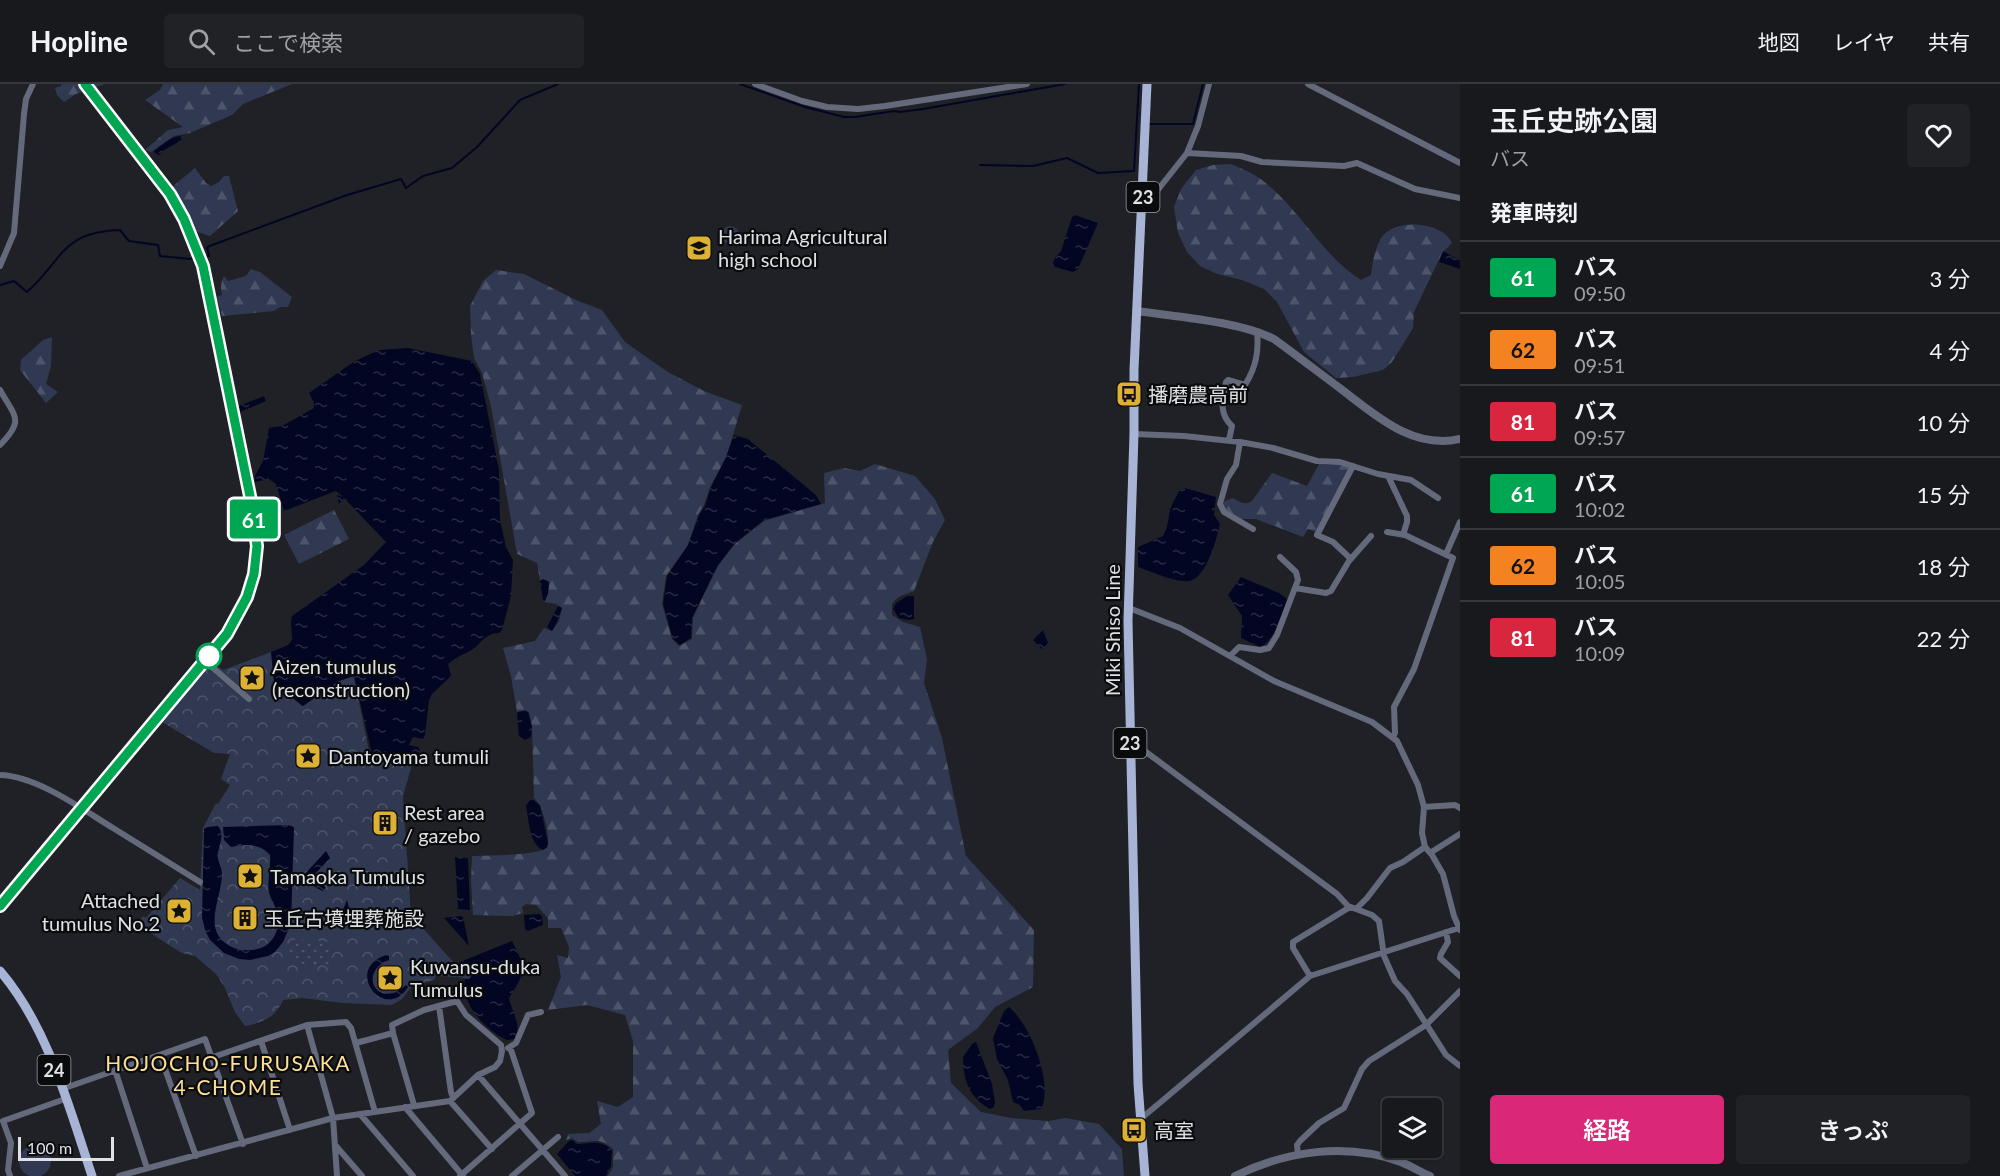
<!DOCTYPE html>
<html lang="ja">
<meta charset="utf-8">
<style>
:root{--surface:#17191c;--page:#202225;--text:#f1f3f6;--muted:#9ea0a3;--line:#36383b;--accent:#db2777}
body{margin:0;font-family:Lato,"Noto Sans JP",sans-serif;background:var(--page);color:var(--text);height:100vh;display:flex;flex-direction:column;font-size:22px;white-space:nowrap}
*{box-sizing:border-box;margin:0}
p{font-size:20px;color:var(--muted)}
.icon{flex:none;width:33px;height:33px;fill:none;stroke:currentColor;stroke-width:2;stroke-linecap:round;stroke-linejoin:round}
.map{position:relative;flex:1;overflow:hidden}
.sheet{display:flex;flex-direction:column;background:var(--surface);width:540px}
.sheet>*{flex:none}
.badge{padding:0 12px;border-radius:4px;font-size:21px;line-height:39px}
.fabs{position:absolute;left:1382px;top:1014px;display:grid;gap:12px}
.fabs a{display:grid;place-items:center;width:60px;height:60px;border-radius:6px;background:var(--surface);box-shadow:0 2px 4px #0004,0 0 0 2px var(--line);font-size:30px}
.scale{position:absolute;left:18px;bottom:15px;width:96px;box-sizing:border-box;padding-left:6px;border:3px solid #dfe1e4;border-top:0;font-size:16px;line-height:21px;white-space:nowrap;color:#dfe1e4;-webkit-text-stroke:4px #0a0b0d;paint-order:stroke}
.map>.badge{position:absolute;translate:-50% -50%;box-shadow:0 0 0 3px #fff}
h2{padding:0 30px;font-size:22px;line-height:54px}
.round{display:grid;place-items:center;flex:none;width:63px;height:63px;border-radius:6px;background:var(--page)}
.headline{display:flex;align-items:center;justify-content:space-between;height:102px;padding:0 30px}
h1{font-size:28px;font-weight:600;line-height:45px}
.primary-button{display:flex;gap:12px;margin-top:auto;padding:12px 30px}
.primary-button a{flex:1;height:69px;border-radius:6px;background:var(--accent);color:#fff;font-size:24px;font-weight:600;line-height:69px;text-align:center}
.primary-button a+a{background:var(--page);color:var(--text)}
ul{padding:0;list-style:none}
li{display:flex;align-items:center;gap:18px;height:72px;padding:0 30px;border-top:2px solid var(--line)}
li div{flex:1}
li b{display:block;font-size:22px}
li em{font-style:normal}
li .badge{min-width:66px;font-weight:700;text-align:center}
header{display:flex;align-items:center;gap:36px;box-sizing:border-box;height:84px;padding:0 30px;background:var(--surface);border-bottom:2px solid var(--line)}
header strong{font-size:28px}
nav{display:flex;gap:33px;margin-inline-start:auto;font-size:21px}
.search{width:420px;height:54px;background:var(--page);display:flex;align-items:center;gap:15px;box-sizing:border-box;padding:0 21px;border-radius:6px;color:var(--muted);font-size:22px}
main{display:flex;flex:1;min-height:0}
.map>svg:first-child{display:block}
.grass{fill:#303951}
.forest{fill:url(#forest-firs)}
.park{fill:url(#park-crowns)}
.garden{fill:url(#garden-dots)}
.water{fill:url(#water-ripples)}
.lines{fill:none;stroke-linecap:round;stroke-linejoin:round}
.stream{stroke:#020622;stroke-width:2}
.minor{stroke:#646a7b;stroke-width:6}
.tertiary{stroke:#646a7b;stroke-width:8}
.primary{stroke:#a7b4d6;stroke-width:9}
.line-casing{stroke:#fff;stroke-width:14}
.line{stroke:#00a651;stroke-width:9}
.stop-dot{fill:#fff;stroke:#00a651;stroke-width:3}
.labels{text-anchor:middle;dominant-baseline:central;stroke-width:4.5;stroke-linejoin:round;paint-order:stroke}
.shield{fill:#0a0b0d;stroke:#9fa1a4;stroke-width:1.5}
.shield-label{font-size:18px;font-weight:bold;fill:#dfe1e4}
.poi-label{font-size:20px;fill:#dfe1e4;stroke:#0a0b0d;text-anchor:start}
.street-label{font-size:20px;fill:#dfe1e4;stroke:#0a0b0d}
.neighbourhood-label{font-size:21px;letter-spacing:1.5px;fill:#fedf93;stroke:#0a0b0d}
</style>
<header>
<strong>Hopline</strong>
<div class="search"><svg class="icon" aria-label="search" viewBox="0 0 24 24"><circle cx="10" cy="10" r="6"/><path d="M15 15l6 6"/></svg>ここで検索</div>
<nav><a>地図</a><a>レイヤ</a><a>共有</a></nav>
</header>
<main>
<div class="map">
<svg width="1460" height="1092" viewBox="0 0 1460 1092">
<defs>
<pattern id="forest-firs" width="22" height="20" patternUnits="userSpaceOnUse" patternTransform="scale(1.5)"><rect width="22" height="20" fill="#303951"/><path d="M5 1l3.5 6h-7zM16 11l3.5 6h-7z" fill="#4e556a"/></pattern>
<pattern id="park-crowns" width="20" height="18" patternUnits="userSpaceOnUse" patternTransform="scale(1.5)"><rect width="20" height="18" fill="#303951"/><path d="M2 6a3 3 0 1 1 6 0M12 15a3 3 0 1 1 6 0" fill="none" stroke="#4e556a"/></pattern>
<pattern id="garden-dots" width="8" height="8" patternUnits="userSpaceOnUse" patternTransform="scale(1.5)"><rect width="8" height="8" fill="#303951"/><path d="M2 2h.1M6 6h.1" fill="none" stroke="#4e556a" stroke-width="1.8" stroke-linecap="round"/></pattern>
<pattern id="water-ripples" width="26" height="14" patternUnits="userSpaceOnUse" patternTransform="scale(1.5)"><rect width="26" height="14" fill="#020622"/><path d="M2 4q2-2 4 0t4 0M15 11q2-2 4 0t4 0" fill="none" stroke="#262a42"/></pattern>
</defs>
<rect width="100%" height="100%" fill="#1f2126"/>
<path class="grass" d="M19 1077a16 16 0 1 1 32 0a16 16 0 1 1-32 0Z"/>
<path class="forest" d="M61,0H105L76,10L64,18L57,11L55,4L61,2Z
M163,0H292L243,20L232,31L190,49L174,52L151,68L145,66L168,46L183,43L145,16L160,6Z
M1231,80C1243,85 1257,91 1267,100C1302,129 1323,172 1361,196L1371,191C1372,179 1375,165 1381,154C1394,134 1442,137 1452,159L1442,169L1414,228L1413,244L1392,278L1383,286L1353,293L1336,294L1304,268L1277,218L1264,205L1242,196L1217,190L1200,182L1187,168L1178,149L1174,123L1181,105L1196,86L1213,81Z
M195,84L206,99L211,102L219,98L224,92H229L238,127L210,152L194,147L172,103Z
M721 151a9 9 0 1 1 18 0a9 9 0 1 1-18 0Z
M251,185L260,188L292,213L288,223H280L274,227L222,232L217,213L222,211C220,205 221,197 224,192L228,197L246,192Z
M496,186L524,190L576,216L602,226L625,258L668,288L704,307L742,321L726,374L710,403L704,421L698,431L688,461L666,492L662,520L672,555L679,562L692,555L693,534L706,506L718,482L735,460L764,437L825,419L824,389L844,384L860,387L875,380L915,392L935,415L945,436L933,458L914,507L898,513L892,520V531L903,538L920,543L927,575L924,599L942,654L966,772L1034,846L1033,903L995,923L978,944L948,966L951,999L981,1028L1011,1034L1049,1037L1065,1034L1099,1040L1122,1065L1124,1092H608L613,1083V1065C599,1053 595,1058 578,1058L572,1054L566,1056L568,1050L589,1049L601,1040L597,1017L618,1023L633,1013V957L625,931L587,921L548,926L561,893L557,871L568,874L569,863L561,844H548V834L536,821L526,820L522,823L523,829L513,832L473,831L471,797L472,772C489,771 534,772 547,764C551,751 543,723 534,714L532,642L529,628L525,626L517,628L511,592L503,564L535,557L544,544L552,547L559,537L562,524L556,520L544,518C548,512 551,502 547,496H540L537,479L517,470L491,322L482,289L474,274L471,250L470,222L483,197Z
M52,253L51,282L46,300L58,308L46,319L20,286L21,276L43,256Z
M1319,380L1328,381L1337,380L1351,384L1316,448L1308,445L1303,453L1256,435H1239L1226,426L1223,421L1225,417L1233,414C1240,418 1245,422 1252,417L1272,389L1307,402Z
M334,426L349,455L299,480L284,451Z"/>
<path class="park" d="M271,568L275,606L284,607L302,622L339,597L351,592L354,594L370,672L413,677L403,712L411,831L455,880L460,878L476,881L477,885L469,895L457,893L436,892L434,896L412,902L402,915L392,921L343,919L303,914L283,916C276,933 262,939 245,942L235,928L225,904L216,890L195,872L182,869L172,863L137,840L143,832L146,834L180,794L200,806L203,744L216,719L218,720L230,701L221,695L230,670L214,669L162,638L212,578L223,586Z"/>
<path class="garden" d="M295,855L330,858L334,882L303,880L288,870V865Z"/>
<path class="water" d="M180,52L182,56L164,66L159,71L155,69L154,67C162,61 170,53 180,52Z
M1075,131L1098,139L1078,185L1073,188L1055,183L1053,179L1055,174L1061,167L1072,133Z
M1443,167L1460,177V185L1439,178Z
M408,264L472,277L480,290L499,386L500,436L506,463L513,476L511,512L502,546L499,549C484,549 481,561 470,567C462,571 455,574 448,580L451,592L432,610L429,616L425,651L423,655L413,653L409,661L418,663L420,666L416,675H413L374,672L372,670L354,592L339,597L303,622L284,607L275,606L271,568L288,561L292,556L291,538L292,532L364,481L386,458L344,414L339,420L337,411L343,413L336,407L284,427L276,400L269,395L255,398V392L263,377L269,344L282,342L314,324V319L309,309L355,277L379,266Z
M264,312L266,317L240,328L239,322Z
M734,351L748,355L816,411L821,420L764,436L735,459L718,481L692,534L691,554L680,561L673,555L663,520L667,492L688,461L699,431L705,422L711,403L726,373Z
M1185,404L1216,413L1214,431L1220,440C1217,454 1206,495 1189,497C1176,499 1150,487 1138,483V463L1163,452C1168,443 1168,436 1170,426C1172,420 1176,413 1179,407Z
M1241,493L1279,509L1287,515C1282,531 1276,555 1260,563L1241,554L1242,532L1228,511Z
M543,495L549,498L548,509L545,517L543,516L540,497Z
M907,512H914V535L909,536L899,534L893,525L896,519Z
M558,522L562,524L557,538L552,547L547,543Z
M1043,546L1048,559L1042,565L1033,556Z
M525,627L528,628L532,644L531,653L525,656L519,652L517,630L518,628Z
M530,716H533L540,721L548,759L547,763L543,766C529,760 529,736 526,722Z
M288,741L294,743L291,840L283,858L275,868L268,872L250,876L239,875L224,869L210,856L205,846L202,833L204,745L207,743L218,742C225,751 220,758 218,768C216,776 222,782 222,790C222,815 199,849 234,864C243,867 253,867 261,864C277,857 281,840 276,825C274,819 270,814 269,808C267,796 271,784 270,771C260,759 246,760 231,763L224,756L223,743Z
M326,767L330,774L314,791L326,804L323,807L316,804L303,792Z
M455,773L468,774L470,826L458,825Z
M347,816L350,828L349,831C338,832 332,841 322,831L324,828L334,833L343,826Z
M539,830L542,832L543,841L528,847L525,845L524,831Z
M460,832L463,833L469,862L444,834Z
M512,857C526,884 526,888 509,914C512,929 522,939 515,955L507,956C487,947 459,919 465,895H469L477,885L476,881L460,878Z
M386,871L389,872V876C357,888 377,927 406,901L408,903C386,939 342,886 386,871Z
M1009,923C1030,940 1054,999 1041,1025L1024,1027L1020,1021L1013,1018L1008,996L997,975L993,954L1004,927Z
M976,958L992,1000L995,1018L994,1023L990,1025C969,1014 963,995 963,973L972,960Z
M572,1056L577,1060C592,1060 599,1055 612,1066L611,1082L606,1092H575L557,1070L569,1057Z"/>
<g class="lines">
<path class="stream" d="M740,0L805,23L844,33H855L894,27L900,28L923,25L1065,0
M1150,40H1193L1203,0
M980,81L1033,82L1067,74L1098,89L1134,87L1139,0
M0,201L14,197L27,208C64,175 61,148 120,146L129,157L158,161L160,172L190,175L209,172L207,163L347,111L401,95L406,104L423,92L452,84L477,63L520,16L558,0"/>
<path class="minor" d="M755,0L802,17L827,23L858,25L885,22L1027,0
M1308,0L1460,79
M1187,69L1241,72L1262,78L1344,82L1357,79L1415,105L1460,114
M1143,123L1149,117L1187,69L1198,42L1209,0
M0,182L14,149L24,30L26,15L33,0
M0,306C15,333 25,336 0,361
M1134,350L1184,352L1240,358L1273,364L1317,377L1340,378L1378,390L1411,396L1438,414
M1229,356L1232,342C1218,329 1223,315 1226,298L1228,296L1245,301C1256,283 1259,268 1257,247
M1240,358L1236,381L1227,395L1220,420L1224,428L1253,445
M1389,392V394L1407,432V438L1403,451
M1387,448L1405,451L1453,474L1414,585L1394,623L1395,649L1393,653
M1446,470L1460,438
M1351,475L1333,458L1317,451L1353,382
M1295,504L1326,509L1331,507L1349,477L1371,452
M1129,524L1180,544L1274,597L1372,638L1397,657L1418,701L1424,723L1422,749L1425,763L1432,771L1443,790L1454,832L1460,846
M1230,572L1239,563L1260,566L1269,564L1277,551L1298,496L1296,488L1280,473
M205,577L249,615
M1130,659L1138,662L1337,810L1348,822L1372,831L1379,837L1384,872L1395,897L1407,910L1446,971L1460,982
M0,691C37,692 82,725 113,744C142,762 171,780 200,798
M1424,723L1455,721L1460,724
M1430,769L1460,750
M1356,825L1367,814L1390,784L1403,778L1425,763
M1446,848L1448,858L1441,870L1440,874L1460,892
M1310,892L1293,864V858L1350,823
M439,922L451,1008L453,1013
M307,941L346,938L351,944L375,1028
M393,949L414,1021
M261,957L290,1046
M508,964L516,959L528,931L541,928
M160,971L196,1072
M213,973L307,941L333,1034L337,1092
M115,986L147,1084
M478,991L565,1092
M62,1005L205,955L243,1060
M450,1017L492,1065
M405,1023L463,1092
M360,1030L413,1092
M1140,1032H1144L1162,1017L1310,892L1459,844
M336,1062L362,1092
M1298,1070L1297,1061L1300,1057L1319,1039L1344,1024L1362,985L1369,977L1426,941L1460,907
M10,1092L8,1086L11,1059L3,1037L65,1015
M119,1092L333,1034L450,1017L478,991L495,983L500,977L502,967L501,961L466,931L457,917L424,926L392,941L393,949L356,959
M460,1092L532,1029L510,963
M512,1092L558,1053"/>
<path class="tertiary" d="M1137,227C1177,233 1238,237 1274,255C1296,271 1318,288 1341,305C1375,331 1413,366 1460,355
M0,822L227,550C241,527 254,502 256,474C260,433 244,379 235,339C222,273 214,197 185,136C162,88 118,42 85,0
M1235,1092C1286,1067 1346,1058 1401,1078C1411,1082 1420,1088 1430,1092"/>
<path class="primary" d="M0,887C48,943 69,1023 92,1092
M1145,1092L1138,1000L1128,537L1134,350V286L1147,0"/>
</g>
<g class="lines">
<g class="line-casing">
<path id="line" d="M0,822L227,550L247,513L254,490L257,462L250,412L203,182L184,135L170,110L85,0"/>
</g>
<use href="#line" class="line"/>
</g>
<defs>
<g id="school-square" transform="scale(1.35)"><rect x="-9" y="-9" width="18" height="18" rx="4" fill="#ddb133" stroke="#0a0b0d"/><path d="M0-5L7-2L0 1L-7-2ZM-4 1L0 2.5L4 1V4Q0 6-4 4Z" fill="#111"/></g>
<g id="bus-square" transform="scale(1.35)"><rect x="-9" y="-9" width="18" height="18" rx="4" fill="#ddb133" stroke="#0a0b0d"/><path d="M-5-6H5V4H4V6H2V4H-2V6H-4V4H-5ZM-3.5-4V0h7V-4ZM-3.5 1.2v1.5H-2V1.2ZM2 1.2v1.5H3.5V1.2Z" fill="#111"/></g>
<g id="sight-square" transform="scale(1.35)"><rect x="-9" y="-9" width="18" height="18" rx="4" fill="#ddb133" stroke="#0a0b0d"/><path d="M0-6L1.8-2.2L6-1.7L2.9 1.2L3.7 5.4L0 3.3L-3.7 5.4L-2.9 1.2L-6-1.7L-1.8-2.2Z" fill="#111"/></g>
<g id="building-square" transform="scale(1.35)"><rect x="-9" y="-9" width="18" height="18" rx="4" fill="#ddb133" stroke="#0a0b0d"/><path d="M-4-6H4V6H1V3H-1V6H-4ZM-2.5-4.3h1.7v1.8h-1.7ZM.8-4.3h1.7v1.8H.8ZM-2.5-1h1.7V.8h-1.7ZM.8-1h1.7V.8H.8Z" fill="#111"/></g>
</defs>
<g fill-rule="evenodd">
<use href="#school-square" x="699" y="164"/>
<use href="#bus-square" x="1129" y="310"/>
<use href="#sight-square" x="252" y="594"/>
<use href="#sight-square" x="308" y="672"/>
<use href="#building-square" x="385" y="739"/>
<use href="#sight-square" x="250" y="792"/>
<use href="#sight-square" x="179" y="827"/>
<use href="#building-square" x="245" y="834"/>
<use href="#sight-square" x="390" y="894"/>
<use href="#bus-square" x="1134" y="1046"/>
</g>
<circle class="stop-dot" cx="209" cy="572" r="12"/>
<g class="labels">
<g class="shield">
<rect x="1126.5" y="98" width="33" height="30" rx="4.5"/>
<rect x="1113.5" y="644" width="33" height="30" rx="4.5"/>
<rect x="37.5" y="971" width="33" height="30" rx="4.5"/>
</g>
<g class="shield-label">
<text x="1143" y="113">23</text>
<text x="1130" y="659">23</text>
<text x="54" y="986">24</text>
</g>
<g class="poi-label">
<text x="718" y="152">Harima Agricultural<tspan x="718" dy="23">high school</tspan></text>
<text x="1148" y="310">播磨農高前</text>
<text x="272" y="582">Aizen tumulus<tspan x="272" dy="23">(reconstruction)</tspan></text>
<text x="328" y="672">Dantoyama tumuli</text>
<text x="404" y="728">Rest area<tspan x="404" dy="23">/ gazebo</tspan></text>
<text x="270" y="792">Tamaoka Tumulus</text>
<text x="160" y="816" text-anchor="end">Attached<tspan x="160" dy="23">tumulus No.2</tspan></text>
<text x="264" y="834">玉丘古墳埋葬施設</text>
<text x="410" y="882">Kuwansu-duka<tspan x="410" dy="23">Tumulus</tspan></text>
<text x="1154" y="1046">高室</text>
</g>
<g class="street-label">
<text transform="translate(1112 546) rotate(-90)">Miki Shiso Line</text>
</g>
<g class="neighbourhood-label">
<text x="228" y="978">HOJOCHO-FURUSAKA<tspan x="228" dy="24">4-CHOME</tspan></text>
</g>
</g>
</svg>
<div class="fabs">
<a><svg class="icon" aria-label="layers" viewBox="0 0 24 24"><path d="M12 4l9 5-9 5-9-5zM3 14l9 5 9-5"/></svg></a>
</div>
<div class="scale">100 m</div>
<b class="badge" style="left:254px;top:435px;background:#00a651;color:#fff">61</b>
</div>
<section class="sheet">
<div class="headline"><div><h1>玉丘史跡公園</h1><p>バス</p></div><a class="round"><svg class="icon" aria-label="heart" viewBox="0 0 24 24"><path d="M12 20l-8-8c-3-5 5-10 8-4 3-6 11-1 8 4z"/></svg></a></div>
<h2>発車時刻</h2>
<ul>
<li><span class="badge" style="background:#00a651;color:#fff">61</span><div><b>バス</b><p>09:50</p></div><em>3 分</em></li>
<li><span class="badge" style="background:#f58220;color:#111">62</span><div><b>バス</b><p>09:51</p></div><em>4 分</em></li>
<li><span class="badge" style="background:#d7263d;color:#fff">81</span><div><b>バス</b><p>09:57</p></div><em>10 分</em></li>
<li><span class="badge" style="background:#00a651;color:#fff">61</span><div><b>バス</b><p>10:02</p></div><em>15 分</em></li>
<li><span class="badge" style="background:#f58220;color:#111">62</span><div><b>バス</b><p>10:05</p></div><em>18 分</em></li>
<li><span class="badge" style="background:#d7263d;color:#fff">81</span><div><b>バス</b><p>10:09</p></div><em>22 分</em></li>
</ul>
<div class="primary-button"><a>経路</a><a>きっぷ</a></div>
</section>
</main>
